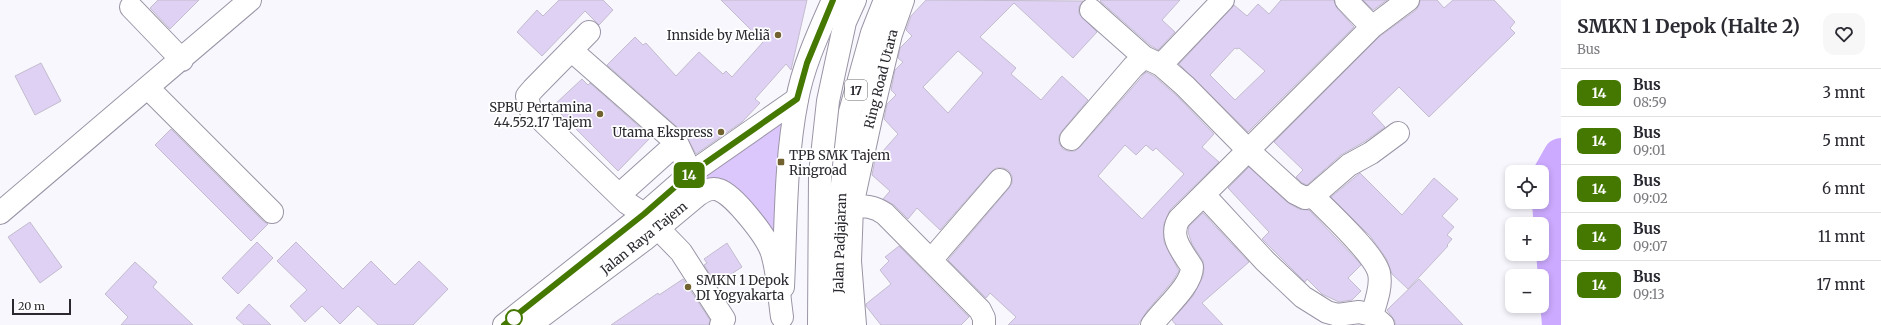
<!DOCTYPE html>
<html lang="id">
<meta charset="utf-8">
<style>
:root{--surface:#fff;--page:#f7f7f7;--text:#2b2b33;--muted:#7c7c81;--line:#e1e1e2}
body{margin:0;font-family:Merriweather,serif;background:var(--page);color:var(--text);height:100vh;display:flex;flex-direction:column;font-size:15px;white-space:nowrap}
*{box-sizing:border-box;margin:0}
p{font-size:13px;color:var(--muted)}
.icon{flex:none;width:22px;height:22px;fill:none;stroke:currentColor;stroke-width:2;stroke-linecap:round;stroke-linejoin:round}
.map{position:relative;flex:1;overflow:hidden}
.sheet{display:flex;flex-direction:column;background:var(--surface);width:320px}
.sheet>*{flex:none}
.badge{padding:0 8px;border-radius:6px;font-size:14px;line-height:26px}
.controls{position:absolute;left:1505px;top:165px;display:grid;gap:8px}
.controls a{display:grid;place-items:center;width:44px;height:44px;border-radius:8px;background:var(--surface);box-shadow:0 2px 6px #0003;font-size:20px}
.scale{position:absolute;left:12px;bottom:10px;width:59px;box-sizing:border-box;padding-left:4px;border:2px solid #2b282f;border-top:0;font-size:11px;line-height:14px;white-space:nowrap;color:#2b282f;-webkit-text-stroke:3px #fff;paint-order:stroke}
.map>.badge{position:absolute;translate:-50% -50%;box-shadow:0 0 0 2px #fff}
.round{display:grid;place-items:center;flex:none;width:42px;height:42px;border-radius:12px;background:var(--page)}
.overview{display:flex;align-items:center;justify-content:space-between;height:68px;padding:0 16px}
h1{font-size:19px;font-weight:700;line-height:30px}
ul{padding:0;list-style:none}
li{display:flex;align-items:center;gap:12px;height:48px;padding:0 16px;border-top:1px solid var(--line)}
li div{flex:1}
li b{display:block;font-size:15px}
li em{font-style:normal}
li .badge{min-width:44px;font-weight:700;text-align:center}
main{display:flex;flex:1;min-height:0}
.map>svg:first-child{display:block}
.green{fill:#dcc7fd}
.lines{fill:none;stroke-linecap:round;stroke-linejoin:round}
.river{stroke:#caf;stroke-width:36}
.building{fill:#ded1f3;stroke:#c3bcce;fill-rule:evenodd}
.minor-casing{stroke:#9a94a5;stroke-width:24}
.major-casing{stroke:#9a94a5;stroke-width:24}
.highway-casing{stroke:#9a94a5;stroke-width:24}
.minor{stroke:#fff;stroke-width:22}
.major{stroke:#fff;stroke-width:22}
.highway{stroke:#fff;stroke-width:22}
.line-casing{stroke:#fff;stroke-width:9}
.line{stroke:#447800;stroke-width:6}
.poi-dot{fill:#71622f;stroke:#fff;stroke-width:1.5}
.stop-dot{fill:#fff;stroke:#447800;stroke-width:2}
.labels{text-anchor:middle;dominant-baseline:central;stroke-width:3.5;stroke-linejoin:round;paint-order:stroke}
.shield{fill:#fff;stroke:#6b686d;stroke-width:1}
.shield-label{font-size:12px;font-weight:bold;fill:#2b282f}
.poi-label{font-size:13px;fill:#2b282f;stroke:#fff;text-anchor:end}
.street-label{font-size:13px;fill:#2b282f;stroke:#fff}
</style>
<main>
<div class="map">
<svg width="1561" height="325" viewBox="0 0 1561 325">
<rect width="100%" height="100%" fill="#f9f7fe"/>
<path class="green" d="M790,110L781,295L758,220L700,188L696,174Z"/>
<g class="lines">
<path class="river" d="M1560,325L1548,179L1561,156"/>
</g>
<path class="building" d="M158,0H199L170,29L150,8Z
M559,0H603L613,10L599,25L585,11L542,56L517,32L537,10L543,16Z
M721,0H807L791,70L786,64L755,99L760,103L742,122L696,154L685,134L607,65L635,37L643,45L646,43L676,76L699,52L723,74L726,71L732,77L763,42Z
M926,0L1083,1L1079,7V14L1097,32L1073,58L1014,3L980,37L1016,68L1011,74L1041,100L1062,76L1088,100L1062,131L1059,136V143L1063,149L1068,151H1075L1080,147L1146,72L1154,76L1176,95L1214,134L1202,147L1219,162L1170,210L1164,224V242L1179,271L1172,282L1147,311L1138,325H1008L1016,317L990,293L986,298L948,260L1009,188L1012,183V176L1008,170L1003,168H996L991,172L940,230L917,208L908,219L894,205L883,199L890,191L872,175L875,160L898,134L884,119L887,104L896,95L891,90L895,70L903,62L898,58L900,48L912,36L906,30L911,16ZM958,51L983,73L948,113L923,87ZM1125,145L1136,155L1146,145L1153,151L1156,148L1184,174L1142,219L1098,176Z
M1101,0H1180L1162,20L1175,32L1158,50L1151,46L1100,1Z
M1281,0H1334L1337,8L1354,27L1248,132L1179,64L1234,5L1247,16L1258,4L1269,14ZM1235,48L1237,49L1239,48L1265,71L1235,100L1210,75Z
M1363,0H1387L1373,10Z
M1420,0H1437L1444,8L1453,0H1494L1515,22L1510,28L1515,33L1429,117L1399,87L1372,113L1385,127L1364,142L1341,155L1307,185L1302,183L1296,177L1303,170L1274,142L1380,36L1416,10L1419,5Z
M41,63L61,101L35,115L15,76Z
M582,79L588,85L590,83L651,137L618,171L553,106Z
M171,129L263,221L268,224L251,241L155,145Z
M1249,167L1287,202L1299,209L1309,210L1359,262L1361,265L1348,278L1361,291L1352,300L1339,302L1322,294L1307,279L1305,282L1262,239L1269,232L1228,188Z
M1360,173L1402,215L1434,178L1458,199L1442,216L1454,227L1447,235L1452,239L1447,245L1448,246L1408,289L1392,274L1386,258L1370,236L1331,197Z
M1203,213L1249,262L1202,303L1223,325H1176L1172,320L1193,296L1203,276L1204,269L1203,261L1192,244L1188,232L1189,226Z
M30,222L62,267L40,283L8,237Z
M257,242L273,258L238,294L222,278Z
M296,242L343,289L371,261L395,285L419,261L448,289L413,325H378L358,306L340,324L322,306L305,322L290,306L307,290L277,261Z
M727,243L742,267L716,284L704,265L707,263L704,259Z
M899,246L969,317L961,325H881L866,306V304L891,284L880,270L889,261L885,257Z
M135,262L157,282L153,287L193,325H121L128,317L105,294Z
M683,279L710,320L709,325H611L658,293L659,295Z
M1419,279L1463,325H1395V321L1387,310Z
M249,304L271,325H244L236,318Z"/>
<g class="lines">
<g class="minor-casing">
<path id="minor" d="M1346,0L1372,27
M131,7L182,60
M1091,10L1144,57
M589,32L533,89L527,96L530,109L627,203L644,214L681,252L724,319L721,325
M571,50L677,143L691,173L697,191
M1161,65L1223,0
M148,88L272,212
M1071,139L1133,67L1144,57L1161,65L1185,86L1249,151L1295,193L1305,198L1313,196L1349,165L1371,153L1398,133
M619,195L677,143
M1204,195L1265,261L1303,297L1327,312L1338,315L1359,312L1372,315L1383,325
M1313,196C1328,212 1374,253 1379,273C1382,286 1376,302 1372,315
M852,206C865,206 874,206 885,214L980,310L984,318V325
M0,213L250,0
M931,260L1000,180
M783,287C786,225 785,161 797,100C803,66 819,32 833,0
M855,325L850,261L852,206L871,118L891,34L903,0
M1152,325C1163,309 1192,286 1192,267C1183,252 1168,237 1179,219L1372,27L1408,0"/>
</g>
<g class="major-casing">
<path id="major" d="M504,325L644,214L691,173L797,99
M530,325L644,240L698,195C704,191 712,187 719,190C734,195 767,237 772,253C778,273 779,296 782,317"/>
</g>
<g class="highway-casing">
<path id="highway" d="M819,325L820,174L828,101L845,22L855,0
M839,325L838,317L842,184L850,112L872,33L885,0"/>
</g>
<use href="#minor" class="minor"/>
<use href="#major" class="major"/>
<use href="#highway" class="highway"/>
</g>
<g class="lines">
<g class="line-casing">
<path id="line" d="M504,325L644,214L691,173L797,99L807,63L833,0"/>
</g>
<use href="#line" class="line"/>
</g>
<g class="poi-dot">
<circle cx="778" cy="35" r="4"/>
<circle cx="600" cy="114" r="4"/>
<circle cx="721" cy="132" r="4"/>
<rect x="777" y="158" width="8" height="8" rx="2"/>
<circle cx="688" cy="287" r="4"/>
</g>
<circle class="stop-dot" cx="514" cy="318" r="8"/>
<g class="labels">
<rect class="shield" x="845" y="80" width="22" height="20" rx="3"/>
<g class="shield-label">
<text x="856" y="90">17</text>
</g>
<g class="poi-label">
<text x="770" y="35">Innside by Meliã</text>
<text x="592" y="107">SPBU Pertamina<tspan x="592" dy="15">44.552.17 Tajem</tspan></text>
<text x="713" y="132">Utama Ekspress</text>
<text x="789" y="155" text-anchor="start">TPB SMK Tajem<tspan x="789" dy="15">Ringroad</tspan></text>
<text x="696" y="280" text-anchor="start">SMKN 1 Depok<tspan x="696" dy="15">DI Yogyakarta</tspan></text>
</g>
<g class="street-label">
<text transform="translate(881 79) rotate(-76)">Ring Road Utara</text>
<text transform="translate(644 238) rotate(-39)">Jalan Raya Tajem</text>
<text transform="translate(840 243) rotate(-88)">Jalan Padjajaran</text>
</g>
</g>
</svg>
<div class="controls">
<a><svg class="icon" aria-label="locate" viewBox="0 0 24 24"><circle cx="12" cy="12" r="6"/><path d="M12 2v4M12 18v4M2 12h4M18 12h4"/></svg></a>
<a>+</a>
<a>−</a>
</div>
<div class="scale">20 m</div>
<b class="badge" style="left:689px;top:175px;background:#447800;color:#fff">14</b>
</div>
<section class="sheet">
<div class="overview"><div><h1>SMKN 1 Depok (Halte 2)</h1><p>Bus</p></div><a class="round"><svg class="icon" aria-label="heart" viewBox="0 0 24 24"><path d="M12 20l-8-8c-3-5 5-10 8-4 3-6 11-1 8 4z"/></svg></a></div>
<ul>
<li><span class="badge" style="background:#447800;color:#fff">14</span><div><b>Bus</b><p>08:59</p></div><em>3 mnt</em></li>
<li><span class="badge" style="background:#447800;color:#fff">14</span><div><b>Bus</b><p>09:01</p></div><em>5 mnt</em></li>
<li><span class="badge" style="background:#447800;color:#fff">14</span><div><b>Bus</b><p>09:02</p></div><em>6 mnt</em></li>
<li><span class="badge" style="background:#447800;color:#fff">14</span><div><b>Bus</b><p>09:07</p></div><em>11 mnt</em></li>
<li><span class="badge" style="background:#447800;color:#fff">14</span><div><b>Bus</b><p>09:13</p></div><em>17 mnt</em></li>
</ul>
</section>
</main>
